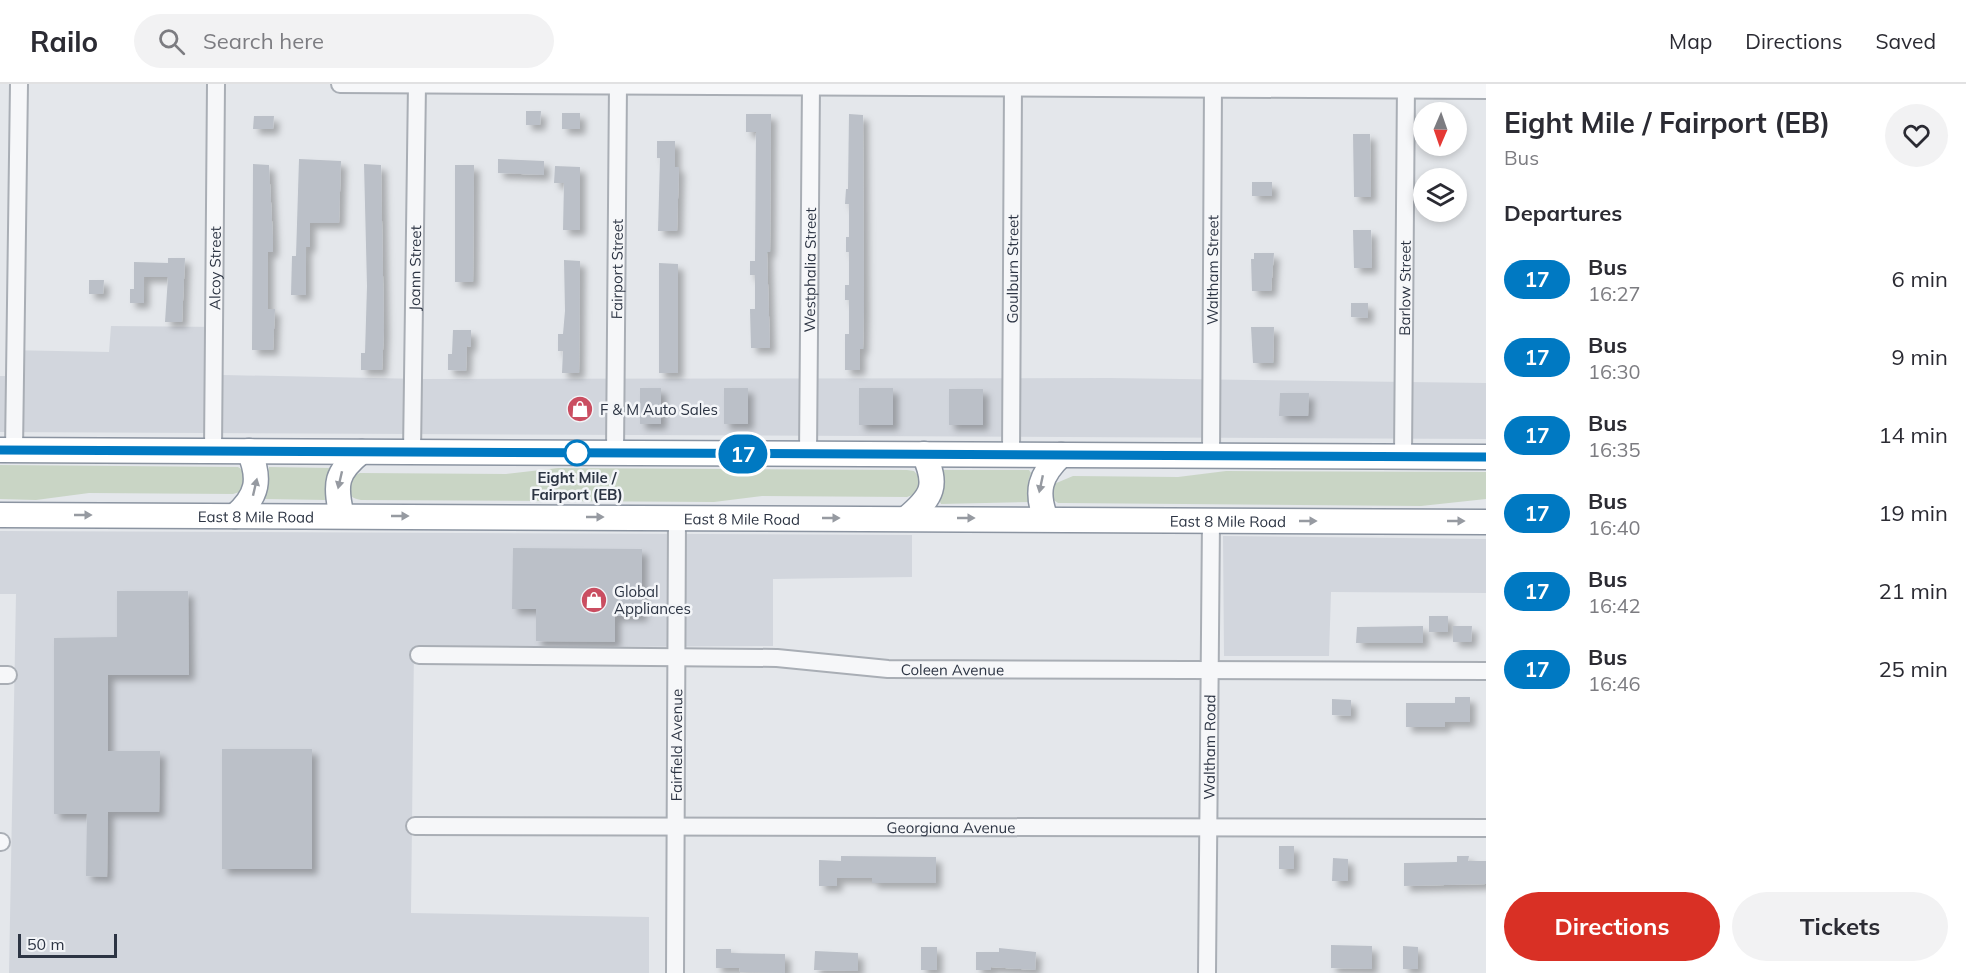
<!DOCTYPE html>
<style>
:root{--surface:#fff;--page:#f2f2f3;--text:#2b2b33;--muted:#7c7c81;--line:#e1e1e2;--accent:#d93025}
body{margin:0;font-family:Mulish,sans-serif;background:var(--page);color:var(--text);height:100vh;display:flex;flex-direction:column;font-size:22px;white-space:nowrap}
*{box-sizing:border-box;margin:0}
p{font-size:20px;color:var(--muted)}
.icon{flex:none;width:33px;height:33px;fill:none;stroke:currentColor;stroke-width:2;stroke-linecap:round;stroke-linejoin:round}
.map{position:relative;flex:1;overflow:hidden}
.details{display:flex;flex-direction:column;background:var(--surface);width:480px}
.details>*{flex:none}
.badge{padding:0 12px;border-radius:20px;font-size:21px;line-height:39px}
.needle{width:39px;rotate:182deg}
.tools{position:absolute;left:1413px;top:18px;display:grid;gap:12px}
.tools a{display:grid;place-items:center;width:54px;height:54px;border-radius:50%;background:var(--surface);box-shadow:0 3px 9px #0003;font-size:30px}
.scale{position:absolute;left:18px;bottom:15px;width:99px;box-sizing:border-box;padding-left:6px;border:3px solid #2c3443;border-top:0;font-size:16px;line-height:21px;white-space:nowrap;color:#2c3443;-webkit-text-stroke:4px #f3f5f8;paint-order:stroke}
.map>.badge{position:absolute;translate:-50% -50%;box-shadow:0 0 0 3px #fff}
h2{padding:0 18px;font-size:22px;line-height:54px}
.round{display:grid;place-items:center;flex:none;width:63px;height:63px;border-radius:32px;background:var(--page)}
.head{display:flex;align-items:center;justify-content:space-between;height:102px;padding:0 18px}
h1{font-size:28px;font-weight:700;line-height:45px}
.cta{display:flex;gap:12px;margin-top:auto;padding:12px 18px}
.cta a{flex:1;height:69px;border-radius:36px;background:var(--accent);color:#fff;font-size:24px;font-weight:700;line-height:69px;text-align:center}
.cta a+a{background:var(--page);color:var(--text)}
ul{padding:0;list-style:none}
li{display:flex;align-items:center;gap:18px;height:78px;padding:0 18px}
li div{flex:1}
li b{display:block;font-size:22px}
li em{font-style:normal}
li .badge{min-width:66px;font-weight:700;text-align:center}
header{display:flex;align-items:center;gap:36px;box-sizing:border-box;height:84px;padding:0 30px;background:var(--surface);border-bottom:2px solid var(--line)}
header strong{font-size:28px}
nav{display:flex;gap:33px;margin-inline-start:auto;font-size:21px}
.search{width:420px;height:54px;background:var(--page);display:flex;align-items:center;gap:15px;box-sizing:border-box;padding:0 21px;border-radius:33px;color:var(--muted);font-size:22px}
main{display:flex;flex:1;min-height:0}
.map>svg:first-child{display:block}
.built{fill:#d2d6dd}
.green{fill:#c9d5c5}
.building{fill:#bbc0c8;filter:url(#shadow)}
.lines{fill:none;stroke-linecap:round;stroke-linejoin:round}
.minor-casing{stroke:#a9aeb5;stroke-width:20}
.highway-casing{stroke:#8b94a1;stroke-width:27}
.minor{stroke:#f6f7f9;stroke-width:16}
.highway{stroke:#fff;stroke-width:24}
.oneway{fill:#969aa1}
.line-casing{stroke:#fff;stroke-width:14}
.line{stroke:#0079c2;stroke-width:9}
.stop-dot{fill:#fff;stroke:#0079c2;stroke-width:3}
.labels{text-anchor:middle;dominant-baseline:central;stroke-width:5;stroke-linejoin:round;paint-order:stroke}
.street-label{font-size:15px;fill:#2c3443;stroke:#f3f5f8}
.poi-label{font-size:15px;fill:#2c3443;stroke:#f3f5f8;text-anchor:start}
.stop-label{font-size:15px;font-weight:bold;fill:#2c3443;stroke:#f3f5f8}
</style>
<header>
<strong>Railo</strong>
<div class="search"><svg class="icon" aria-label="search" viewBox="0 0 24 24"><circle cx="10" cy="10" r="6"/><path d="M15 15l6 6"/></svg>Search here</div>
<nav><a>Map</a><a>Directions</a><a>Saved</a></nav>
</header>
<main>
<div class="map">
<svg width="1486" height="889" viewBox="0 0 1486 889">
<defs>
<filter id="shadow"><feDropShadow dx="5.5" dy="5.5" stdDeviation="3" flood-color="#0004"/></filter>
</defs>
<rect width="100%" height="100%" fill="#e4e7eb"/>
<path class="built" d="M111,242L223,243V291L422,295L1109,294L1486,299V355L0,348V292H6V266L109,268Z
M0,447L912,451V493L773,495V562L414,564L411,829L649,833V889H9L16,510H0Z
M1223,452L1486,455V509L1331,508L1329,572H1224Z"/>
<path class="green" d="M0,381L238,383L246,388L243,407L233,410L89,409L36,416L0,415Z
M269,383L331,384L327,416L265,415Z
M558,384L907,386L914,387L922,396L918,409L907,413L762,412L714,418L361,416C343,413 348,402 355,391L360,389L506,390Z
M943,386H1029L1031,389L1028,398L1029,418L941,420L939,416L944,403Z
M1226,387L1486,388V415L1421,422L1065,419H1058L1051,414V405L1054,400L1073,392L1178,393Z"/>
<path class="building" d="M526,27H541L540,41H526Z
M562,29H580V45H562Z
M746,30H771L770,168H767L770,264H751L750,225H755V191H750V177H755L756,48H746Z
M849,30L863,31L864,225L863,265H860V286H845V250H849V216H845V201H849V168H846V153H849V120H845L846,105H848Z
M254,32H274L273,45H253Z
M1353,50H1370L1371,113H1354Z
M657,57H675V83H679L677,147H658L660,74H657Z
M299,75L341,77L339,139H310V163H306V211H291L292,172H296Z
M498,75L544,77V91L498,89Z
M253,80L269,81L273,155V168H268V225H275L273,266H252Z
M364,80L381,81L384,246L382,286H361V269H365L367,202Z
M455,81H474L473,198H455Z
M555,82L580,83V146H563L564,99H554Z
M1252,98H1272V112H1252Z
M1353,146H1371L1372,184H1354Z
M1254,169H1274L1271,207H1252L1251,175H1254Z
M168,174H185L182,238H165L168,193H144V219H130V205H134V178L168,179Z
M564,176L580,177L579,289H562L563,267H558V250H563L565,227Z
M659,179L678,180V289H659Z
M89,196H104L103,210H89Z
M1351,219H1368V234L1351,233Z
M1251,243H1274L1273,279H1253Z
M453,246H471V263L467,262L466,287L448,286V270H452Z
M640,304H661V340H640Z
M724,304H748V340H724Z
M859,304H893V341H859Z
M949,305H983V341H949Z
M1280,309H1309L1308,332H1279Z
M513,464L642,465V532H615V558L536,557V525H512Z
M117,507H188L189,591H108V667H160L159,728H108L107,793L86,792L87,730H54V554L117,553Z
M1429,532H1448V548H1429Z
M1423,542V559H1356L1357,543Z
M1453,542H1472L1471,558H1453Z
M1455,613H1470V638H1445V643H1406V619H1455Z
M1332,615L1351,616V632L1332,631Z
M222,665H312V785H222Z
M1279,762H1294V785H1279Z
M841,772L936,773V799H872V794H837V802H819V776L841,777Z
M1457,772H1469L1468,777H1486V800L1404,802V779L1457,778Z
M1333,774L1348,775V797H1332Z
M1331,861L1372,862V885L1331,884Z
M1403,862L1418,863V885H1403Z
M921,863H937V886H921Z
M999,864L1036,868L1035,886L991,883V886H976V868H999Z
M716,865H731V869L785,870V889L739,888L740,884H716Z
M815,867L858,869V887L814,886Z"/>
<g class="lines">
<g class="minor-casing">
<g id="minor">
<path d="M340,0L1486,6"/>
<path d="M14,366L19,0"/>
<path id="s1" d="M213,367L216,0"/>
<path id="s2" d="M412,368L417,0"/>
<path id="s3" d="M615,369L618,0"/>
<path id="s4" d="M808,370L811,0"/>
<path id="s5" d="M1011,371L1013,0"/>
<path id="s6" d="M1211,372L1213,0"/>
<path id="s7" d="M1403,372L1406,0"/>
<path id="s8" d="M419,571L777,574L888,585L1486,587"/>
<path d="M0,591H8"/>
<path id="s9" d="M415,742L1486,744"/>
<path d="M0,758H1"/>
<path id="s10" d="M675,889L677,433"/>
<path id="s11" d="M1207,889L1211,436"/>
</g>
</g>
<g class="highway-casing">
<g id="highway">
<path d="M0,366L1486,373"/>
<path id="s12" d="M0,431L1486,438"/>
<path d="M235,432C258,412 261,395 249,367"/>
<path d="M342,432C334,400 336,388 361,368"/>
<path d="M907,434C933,412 938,402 924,370"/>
<path d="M1046,435C1035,407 1040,391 1061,371"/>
</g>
</g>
<use href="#minor" class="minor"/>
<use href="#highway" class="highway"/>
</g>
<defs><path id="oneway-solid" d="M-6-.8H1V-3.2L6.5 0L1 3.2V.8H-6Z" transform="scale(1.5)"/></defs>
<g class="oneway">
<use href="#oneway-solid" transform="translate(340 396) rotate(103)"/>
<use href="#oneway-solid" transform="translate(1041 400) rotate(102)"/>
<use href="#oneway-solid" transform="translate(255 403) rotate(-77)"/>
<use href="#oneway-solid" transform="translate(83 431)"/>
<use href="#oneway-solid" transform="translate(400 432)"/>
<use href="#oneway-solid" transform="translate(595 433)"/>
<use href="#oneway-solid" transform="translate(831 434)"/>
<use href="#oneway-solid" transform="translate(966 434)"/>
<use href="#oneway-solid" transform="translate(1308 437)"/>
<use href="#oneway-solid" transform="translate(1456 437)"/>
</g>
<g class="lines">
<g class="line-casing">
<path id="line" d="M0,366L1486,373"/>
</g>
<use href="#line" class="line"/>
</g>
<defs>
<g id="shop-disc" transform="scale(1.35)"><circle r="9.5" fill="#ca4e61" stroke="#f3f5f8"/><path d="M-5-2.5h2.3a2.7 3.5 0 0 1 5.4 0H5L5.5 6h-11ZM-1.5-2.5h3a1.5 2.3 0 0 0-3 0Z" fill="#fff"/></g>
</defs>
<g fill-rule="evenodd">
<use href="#shop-disc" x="580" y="325"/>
<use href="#shop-disc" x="594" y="516"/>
</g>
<circle class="stop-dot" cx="577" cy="369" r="12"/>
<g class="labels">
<g class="street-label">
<text stroke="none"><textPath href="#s1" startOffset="183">Alcoy Street</textPath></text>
<text stroke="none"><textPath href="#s2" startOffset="184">Joann Street</textPath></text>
<text stroke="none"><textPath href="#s3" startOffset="184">Fairport Street</textPath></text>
<text stroke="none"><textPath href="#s4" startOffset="184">Westphalia Street</textPath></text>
<text stroke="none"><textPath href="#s5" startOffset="186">Goulburn Street</textPath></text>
<text stroke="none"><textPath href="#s6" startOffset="186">Waltham Street</textPath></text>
<text stroke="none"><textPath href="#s7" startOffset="168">Barlow Street</textPath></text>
<text stroke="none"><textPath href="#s12" startOffset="256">East 8 Mile Road</textPath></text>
<text stroke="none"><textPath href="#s12" startOffset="742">East 8 Mile Road</textPath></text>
<text stroke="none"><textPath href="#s12" startOffset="1228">East 8 Mile Road</textPath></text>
<text stroke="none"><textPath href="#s8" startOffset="534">Coleen Avenue</textPath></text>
<text stroke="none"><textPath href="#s10" startOffset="228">Fairfield Avenue</textPath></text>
<text stroke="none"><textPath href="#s11" startOffset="226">Waltham Road</textPath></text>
<text stroke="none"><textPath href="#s9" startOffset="536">Georgiana Avenue</textPath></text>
</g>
<g class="poi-label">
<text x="600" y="325">F &amp; M Auto Sales</text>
<text x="614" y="507">Global<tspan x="614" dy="17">Appliances</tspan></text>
</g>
<g class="stop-label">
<text x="577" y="393">Eight Mile /<tspan x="577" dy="17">Fairport (EB)</tspan></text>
</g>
</g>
</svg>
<div class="tools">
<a><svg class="needle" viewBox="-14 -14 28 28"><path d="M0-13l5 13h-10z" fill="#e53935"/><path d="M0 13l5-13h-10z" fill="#7c7c81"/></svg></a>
<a><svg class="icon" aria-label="layers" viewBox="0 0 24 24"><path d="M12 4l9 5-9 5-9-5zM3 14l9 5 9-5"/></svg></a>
</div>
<div class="scale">50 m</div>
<b class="badge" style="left:743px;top:370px;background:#0079c2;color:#fff">17</b>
</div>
<section class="details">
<div class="head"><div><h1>Eight Mile / Fairport (EB)</h1><p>Bus</p></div><a class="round"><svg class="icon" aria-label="heart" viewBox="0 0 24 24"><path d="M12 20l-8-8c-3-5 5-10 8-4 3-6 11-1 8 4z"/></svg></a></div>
<h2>Departures</h2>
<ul>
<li><span class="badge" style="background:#0079c2;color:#fff">17</span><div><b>Bus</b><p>16:27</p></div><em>6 min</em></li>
<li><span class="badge" style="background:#0079c2;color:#fff">17</span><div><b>Bus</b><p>16:30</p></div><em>9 min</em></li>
<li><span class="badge" style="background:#0079c2;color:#fff">17</span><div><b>Bus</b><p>16:35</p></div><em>14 min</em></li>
<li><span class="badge" style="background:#0079c2;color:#fff">17</span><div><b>Bus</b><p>16:40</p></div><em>19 min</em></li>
<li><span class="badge" style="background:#0079c2;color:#fff">17</span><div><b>Bus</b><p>16:42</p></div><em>21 min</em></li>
<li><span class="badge" style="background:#0079c2;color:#fff">17</span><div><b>Bus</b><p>16:46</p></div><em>25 min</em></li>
</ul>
<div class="cta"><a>Directions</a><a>Tickets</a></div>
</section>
</main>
